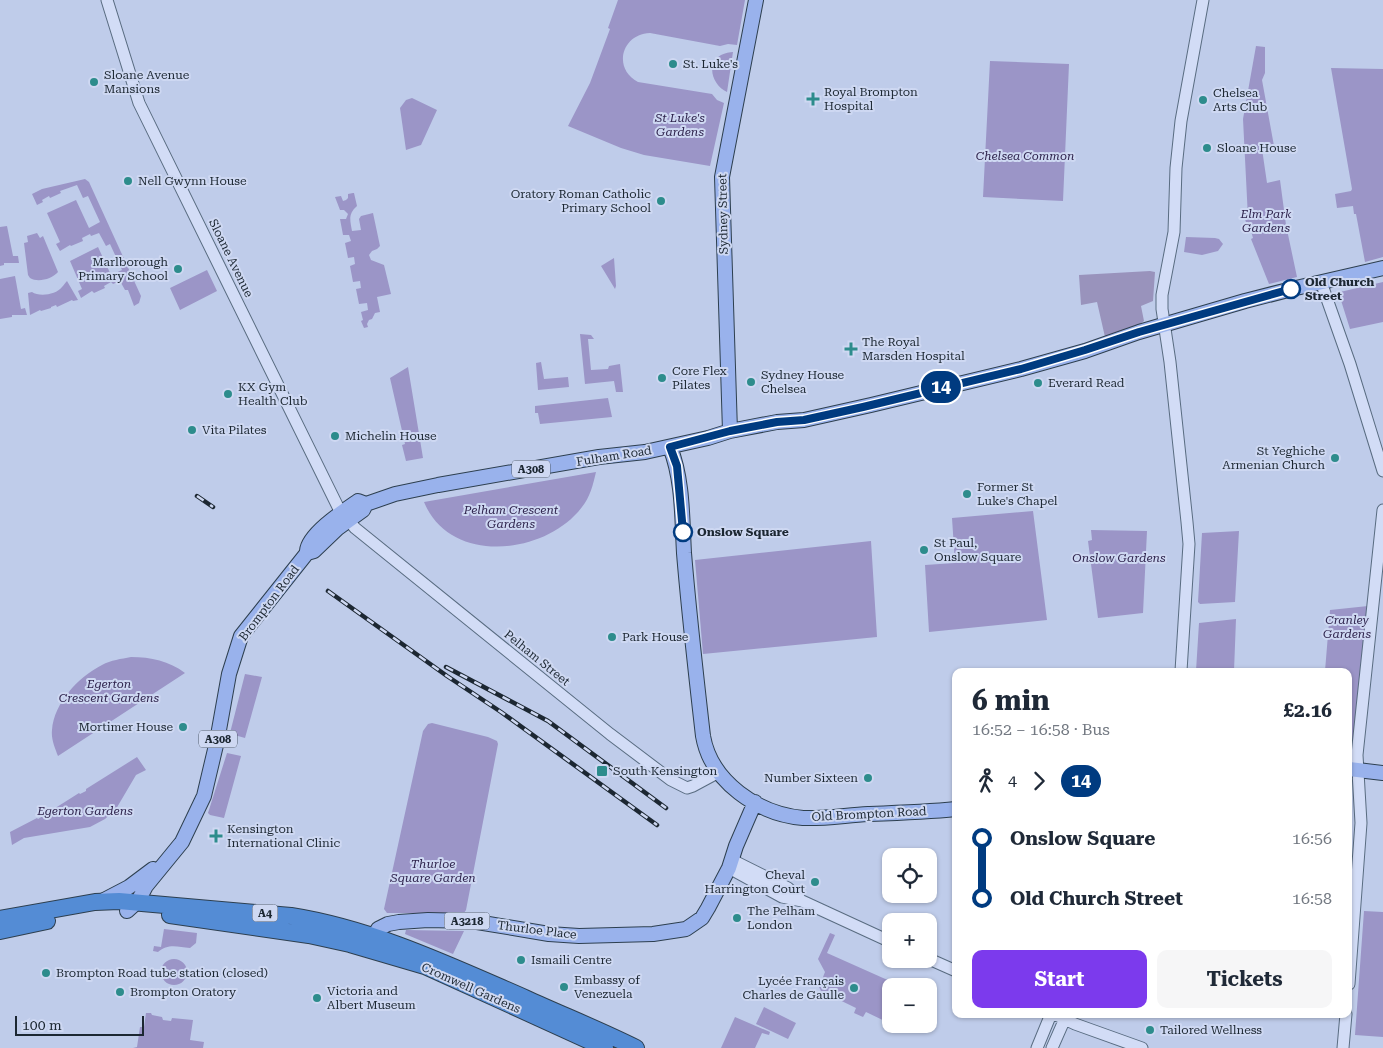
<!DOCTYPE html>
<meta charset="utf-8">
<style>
:root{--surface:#fff;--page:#f6f6f7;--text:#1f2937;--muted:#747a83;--accent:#7c3aed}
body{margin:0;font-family:"Roboto Serif",serif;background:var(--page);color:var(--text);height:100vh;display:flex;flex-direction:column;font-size:19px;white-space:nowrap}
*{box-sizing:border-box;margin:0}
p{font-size:16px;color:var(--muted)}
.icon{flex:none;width:28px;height:28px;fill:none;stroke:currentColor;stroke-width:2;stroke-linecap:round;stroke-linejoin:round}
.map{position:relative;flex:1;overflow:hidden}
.drawer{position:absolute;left:952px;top:668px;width:400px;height:350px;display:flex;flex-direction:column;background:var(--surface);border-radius:10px;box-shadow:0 1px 4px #0004}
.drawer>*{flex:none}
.badge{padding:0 10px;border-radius:16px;font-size:18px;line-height:32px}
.controls{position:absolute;left:882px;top:848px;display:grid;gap:10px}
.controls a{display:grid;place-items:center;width:55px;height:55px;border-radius:10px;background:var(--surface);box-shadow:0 1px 4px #0004;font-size:25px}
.scale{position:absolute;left:15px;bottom:12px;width:129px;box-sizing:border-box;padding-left:5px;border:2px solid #1c2732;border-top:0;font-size:14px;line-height:18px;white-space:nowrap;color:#1c2732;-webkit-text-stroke:4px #ced8f2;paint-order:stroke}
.map>.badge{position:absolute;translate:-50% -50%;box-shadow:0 0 0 2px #fff}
.legs{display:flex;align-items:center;gap:8px;height:55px;padding:0 20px;font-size:16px}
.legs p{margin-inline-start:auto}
.summary{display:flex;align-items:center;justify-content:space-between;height:85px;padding:0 20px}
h1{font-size:28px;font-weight:700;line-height:38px}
.primary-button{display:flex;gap:10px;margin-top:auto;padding:10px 20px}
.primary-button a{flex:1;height:58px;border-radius:10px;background:var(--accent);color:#fff;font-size:20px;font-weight:700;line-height:58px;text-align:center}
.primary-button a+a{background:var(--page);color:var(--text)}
ul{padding:0 20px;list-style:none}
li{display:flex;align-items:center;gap:18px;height:60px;font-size:19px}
li i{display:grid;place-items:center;width:8px;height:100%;margin:0 6px;background:currentColor}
li i::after{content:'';width:12px;height:12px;margin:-6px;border:4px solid;border-radius:50%;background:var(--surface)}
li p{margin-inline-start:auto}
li:first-child i{background:linear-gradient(#0000 50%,currentColor 0)}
li:last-child i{background:linear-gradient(currentColor 50%,#0000 0)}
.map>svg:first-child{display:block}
.green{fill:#9b95c7}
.cemetery{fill:#9993bc}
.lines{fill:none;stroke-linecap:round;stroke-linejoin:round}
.minor-casing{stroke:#596c81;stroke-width:13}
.major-casing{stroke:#2d3f4f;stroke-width:16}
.highway-casing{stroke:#2d3f4f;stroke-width:18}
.minor{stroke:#d2dcf6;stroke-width:11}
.major{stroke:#99b2ec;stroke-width:14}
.highway{stroke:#548cd5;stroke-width:16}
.rail-casing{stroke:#1c2732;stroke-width:4.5}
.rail{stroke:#ced8f2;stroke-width:2.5;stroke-dasharray:8;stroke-linecap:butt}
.line-1-casing{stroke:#fff;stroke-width:11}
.line-1{stroke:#003b80;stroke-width:8}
.poi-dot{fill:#2d8c8c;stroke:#ced8f2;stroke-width:2}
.stop-1-dot{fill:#fff;stroke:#003b80;stroke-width:2.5}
.labels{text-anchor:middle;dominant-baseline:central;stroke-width:4;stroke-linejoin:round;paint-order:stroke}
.shield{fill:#ced8f2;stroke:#515c6c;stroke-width:1}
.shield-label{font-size:11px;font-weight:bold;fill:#1c2732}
.poi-label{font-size:12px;fill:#1c2732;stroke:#ced8f2;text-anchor:start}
.park-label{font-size:12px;font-style:italic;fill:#2f244d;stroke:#ced8f2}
.street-label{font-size:12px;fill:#1c2732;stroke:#ced8f2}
.stop-label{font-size:12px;font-weight:bold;fill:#1c2732;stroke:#ced8f2;text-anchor:start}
</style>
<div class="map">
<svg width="1383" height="1048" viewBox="0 0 1383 1048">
<rect width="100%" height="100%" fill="#bfccea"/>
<path class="green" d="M618,0H745L737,45L728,44L720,46L650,33C622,34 612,68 638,82L712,94L717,100L724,103L710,166L644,155L621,148L568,126L590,83L610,29L608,28Z
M1256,46L1265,47V73L1262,80L1274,146L1262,149L1267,183L1280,180L1286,225L1297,277L1269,284L1251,239L1253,238L1251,231L1249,232L1245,219L1248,218L1243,119Z
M733,52L727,92C713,86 705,64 721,55C725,53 730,52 733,52Z
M990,61L1069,64L1063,201L983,197Z
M1331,68L1383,69V257L1365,262L1356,214H1354L1353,206L1337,208L1335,194L1351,191L1352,189Z
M412,98L437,110L421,145L406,150L400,108L406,100Z
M85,179L89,182L141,296L139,303L134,306L128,290H125L120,281L113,284L111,282L104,286L105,288L94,293L92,291L81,298L78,291L82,289L70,261L98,247L111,275L122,270L110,244L106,246L99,233L91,236L90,234L82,238L83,241L71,246L70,245L60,251L56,244L60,242L47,213L76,200L89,228L100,222L88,196L83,198L77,185L60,191L61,193L50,198L49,196L42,200L43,202L37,205L32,194L42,189Z
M353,193H354L357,206C348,214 350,220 352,231L361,230L359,219L361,216L373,213L380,246L377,249L372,251L369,255L371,260L384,265L391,294L377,297L380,312L375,313L372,319L369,320L367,324L368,327L364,328L361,321L363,320L361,312L368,310L367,303L359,304L356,289L361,288L360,281L353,282L350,266L355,264L354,257L348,258L345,243L351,241L349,235H343L340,219H346L348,214L344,210H340L335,197L341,196L343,201L346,200L348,198V194Z
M7,226L13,256H18L19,263H4V265L0,266V227Z
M37,233L40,238L43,236L58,272C52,279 38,283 30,278L28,275L24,243L28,242L27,236Z
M1186,237L1215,238L1219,239L1223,244L1218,251L1202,255L1184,252Z
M614,258L616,286L615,289L601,266Z
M207,270L217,291L180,310L170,288Z
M15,276L21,309L25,308L27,315H12V317L0,319V279Z
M67,281L78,300L73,301L72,300L57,307L56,305L51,307V308L41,311L40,310L30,315L28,293L32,292C39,297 56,295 62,287C64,285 65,283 67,281Z
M1383,282V322L1350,329L1339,294L1340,292Z
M580,334L591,335L594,339H588L591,370L608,369L609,366L620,364L623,392H616L614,381L585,384Z
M541,362L544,379L568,377L569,387L538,390L536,363Z
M408,367L423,458L406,461L402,445L405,444L390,378Z
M608,398L612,417L540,424L538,413H535V406Z
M596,472C593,485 590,497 582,507C546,555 450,566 424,502Z
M1033,511L1047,620L929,632L925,565L955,563L952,518Z
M1091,530L1147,531L1143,613L1098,618L1088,541L1092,540Z
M1239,531L1235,602L1200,604L1198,602L1202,533Z
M871,541L877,637L703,654L695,560Z
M1368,606L1355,760L1349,761V671H1325L1330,610Z
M1236,619L1234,671H1196L1199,623Z
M131,657C151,657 169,661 185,673L58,756C55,748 51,739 52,730C54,703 78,677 102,665C111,660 121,659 131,657Z
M245,674L262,677L245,738L231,734L230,733Z
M432,723L488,737L497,741L498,744L466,910L464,913H387L384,909L423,731L428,724Z
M227,753L241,756L224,818L210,815L208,813Z
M137,757L146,770L136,775L116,809L105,819L90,827L24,838L12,845L10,832L37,818L38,819L79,793L80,794L86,791V789Z
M1364,911L1383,912V1037L1355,1035Z
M164,929L197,933L196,943L190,948C178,947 168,943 158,952L153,951L154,946L161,947Z
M406,930L464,931L453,954L405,934Z
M830,933L835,935L827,953L901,986H891V1024L866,1012L863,1017L854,1013L856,1008L821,991L819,987L825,972L818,959Z
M161 972a13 13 0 1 1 26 0a13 13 0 1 1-26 0Z
M764,1007L796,1023L788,1039L756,1024Z
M146,1013H151L152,1015L162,1017L163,1020L171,1021L172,1018L193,1020L190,1040L204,1042L203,1048H133L137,1047L140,1027H144Z
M735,1017L770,1032L769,1035L762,1033L755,1048H721Z"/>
<path class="cemetery" d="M1150,271L1155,272L1153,301L1141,306L1144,321L1137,326L1105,337L1097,302L1081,305L1079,275Z"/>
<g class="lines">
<g class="minor-casing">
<path id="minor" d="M107,0L139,103L339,509L355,528L610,734L671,780L687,788L693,786L719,772
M1321,282L1350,364L1383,471
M1181,671L1189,544L1187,522L1170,362L1162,309V295L1174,232L1176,168L1181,121L1203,0
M732,860L788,888L800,899
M729,868L782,897L802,901L891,942
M929,959L956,971
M1349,984L1361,823L1357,755L1383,510
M1054,1014L1075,1024L1142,1048
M1037,1048L1051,1014
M1052,1048L1067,1014
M1343,1048L1346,1014"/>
</g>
<g class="major-casing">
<path id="major" d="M730,431L722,177L756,0
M670,447C683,480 682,517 684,553C689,614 696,675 703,736C711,782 758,814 803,818C825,819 847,815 868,814C897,813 927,812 956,809
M307,551C308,534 345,510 358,501L366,504
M1349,769L1383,773
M104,900L129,887L153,869
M127,911L138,901L146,886L182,842L204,796L217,741L229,674L241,636L307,553L314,551L338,528L363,510L366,504L395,494L438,485L599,457L645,452L708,438L730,431L777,422L804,420L871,405L1021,369L1085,351L1139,332L1245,301L1296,288L1383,268
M366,943L375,936L378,929L388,924L399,922L428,920L471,921L549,934L579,936L653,934L686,929L702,918L708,908L729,868L736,846L755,802"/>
</g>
<g class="highway-casing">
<path id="highway" d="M170,915L309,935L350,944L425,966L605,1048
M0,919L95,902L119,901L291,916C373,929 449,965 525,998C562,1015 600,1030 636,1048
M0,931L47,921"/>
</g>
<use href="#minor" class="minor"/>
<use href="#major" class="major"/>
<use href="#highway" class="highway"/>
<g class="rail-casing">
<path id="rail" d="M197,496L213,507
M328,591L447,676L501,712L657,825
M446,667L548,721L666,808"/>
</g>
<use href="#rail" class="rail"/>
</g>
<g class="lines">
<g class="line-1-casing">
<path id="line-1" d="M683,532L677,466L670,447L730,431L777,422L804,420L863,407L1021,369L1085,350L1139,332L1291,289"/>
</g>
<use href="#line-1" class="line-1"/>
</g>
<g class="poi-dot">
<circle cx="673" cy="64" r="5"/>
<circle cx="94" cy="82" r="5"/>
<path d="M810.5 91.5h5v5h5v5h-5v5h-5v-5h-5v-5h5z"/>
<circle cx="1203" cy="100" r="5"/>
<circle cx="1207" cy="148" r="5"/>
<circle cx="128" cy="181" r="5"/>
<circle cx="661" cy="201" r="5"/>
<circle cx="178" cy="269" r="5"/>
<path d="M848.5 341.5h5v5h5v5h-5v5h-5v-5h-5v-5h5z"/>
<circle cx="662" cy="378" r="5"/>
<circle cx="751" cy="382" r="5"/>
<circle cx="1038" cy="383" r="5"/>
<circle cx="228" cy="394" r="5"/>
<circle cx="192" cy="430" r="5"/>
<circle cx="335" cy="436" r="5"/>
<circle cx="1335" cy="458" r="5"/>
<circle cx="967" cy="494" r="5"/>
<circle cx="924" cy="550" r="5"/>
<circle cx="612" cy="637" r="5"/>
<circle cx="183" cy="727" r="5"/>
<rect x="596" y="765" width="12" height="12" rx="2.5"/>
<circle cx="868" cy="778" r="5"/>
<path d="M213.5 828.5h5v5h5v5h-5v5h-5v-5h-5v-5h5z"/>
<circle cx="815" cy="882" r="5"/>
<circle cx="737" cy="918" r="5"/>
<circle cx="521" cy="960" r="5"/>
<circle cx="46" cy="973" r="5"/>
<circle cx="564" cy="987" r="5"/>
<circle cx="854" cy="988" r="5"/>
<circle cx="120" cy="992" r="5"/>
<circle cx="317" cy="998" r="5"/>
<circle cx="1150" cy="1030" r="5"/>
</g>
<g class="stop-1-dot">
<circle cx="1291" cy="289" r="9"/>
<circle cx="683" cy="532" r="9"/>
</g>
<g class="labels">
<g class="shield">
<rect x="512" y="460.5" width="38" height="17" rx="4"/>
<rect x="199" y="730.5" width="38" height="17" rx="4"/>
<rect x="252.5" y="904.5" width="25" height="17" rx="4"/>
<rect x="444.5" y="912.5" width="45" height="17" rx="4"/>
</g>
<g class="shield-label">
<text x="531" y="469">A308</text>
<text x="218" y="739">A308</text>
<text x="265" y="913">A4</text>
<text x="467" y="921">A3218</text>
</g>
<g class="poi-label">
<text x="683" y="64">St. Luke's</text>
<text x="104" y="75">Sloane Avenue<tspan x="104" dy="14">Mansions</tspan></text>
<text x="824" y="92">Royal Brompton<tspan x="824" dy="14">Hospital</tspan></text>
<text x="1213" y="93">Chelsea<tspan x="1213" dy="14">Arts Club</tspan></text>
<text x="1217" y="148">Sloane House</text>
<text x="138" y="181">Nell Gwynn House</text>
<text x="651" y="194" text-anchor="end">Oratory Roman Catholic<tspan x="651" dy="14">Primary School</tspan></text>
<text x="168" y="262" text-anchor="end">Marlborough<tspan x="168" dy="14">Primary School</tspan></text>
<text x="862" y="342">The Royal<tspan x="862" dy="14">Marsden Hospital</tspan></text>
<text x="672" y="371">Core Flex<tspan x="672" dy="14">Pilates</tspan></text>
<text x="761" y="375">Sydney House<tspan x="761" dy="14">Chelsea</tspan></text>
<text x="1048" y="383">Everard Read</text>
<text x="238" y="387">KX Gym<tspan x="238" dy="14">Health Club</tspan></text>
<text x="202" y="430">Vita Pilates</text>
<text x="345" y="436">Michelin House</text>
<text x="1325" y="451" text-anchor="end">St Yeghiche<tspan x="1325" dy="14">Armenian Church</tspan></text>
<text x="977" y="487">Former St<tspan x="977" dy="14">Luke's Chapel</tspan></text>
<text x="934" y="543">St Paul,<tspan x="934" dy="14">Onslow Square</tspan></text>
<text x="622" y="637">Park House</text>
<text x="173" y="727" text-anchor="end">Mortimer House</text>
<text x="613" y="771">South Kensington</text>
<text x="858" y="778" text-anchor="end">Number Sixteen</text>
<text x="227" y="829">Kensington<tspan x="227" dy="14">International Clinic</tspan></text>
<text x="805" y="875" text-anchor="end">Cheval<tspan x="805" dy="14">Harrington Court</tspan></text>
<text x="747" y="911">The Pelham<tspan x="747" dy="14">London</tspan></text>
<text x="531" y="960">Ismaili Centre</text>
<text x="56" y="973">Brompton Road tube station (closed)</text>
<text x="574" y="980">Embassy of<tspan x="574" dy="14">Venezuela</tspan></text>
<text x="844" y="981" text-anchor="end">Lycée Français<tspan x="844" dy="14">Charles de Gaulle</tspan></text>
<text x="327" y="991">Victoria and<tspan x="327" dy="14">Albert Museum</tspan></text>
<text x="130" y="992">Brompton Oratory</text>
<text x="1160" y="1030">Tailored Wellness</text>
</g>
<g class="park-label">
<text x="680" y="118">St Luke's<tspan x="680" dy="14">Gardens</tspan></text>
<text x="1025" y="156">Chelsea Common</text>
<text x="1266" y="214">Elm Park<tspan x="1266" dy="14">Gardens</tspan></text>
<text x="511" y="510">Pelham Crescent<tspan x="511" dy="14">Gardens</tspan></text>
<text x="1119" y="558">Onslow Gardens</text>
<text x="1347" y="620">Cranley<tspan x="1347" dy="14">Gardens</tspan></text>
<text x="109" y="684">Egerton<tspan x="109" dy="14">Crescent Gardens</tspan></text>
<text x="85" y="811">Egerton Gardens</text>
<text x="433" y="864">Thurloe<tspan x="433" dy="14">Square Garden</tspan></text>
</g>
<g class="street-label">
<text transform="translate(723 214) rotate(-91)">Sydney Street</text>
<text transform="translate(231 258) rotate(64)">Sloane Avenue</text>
<text transform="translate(614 456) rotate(-9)">Fulham Road</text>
<text transform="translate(269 603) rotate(-53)">Brompton Road</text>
<text transform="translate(537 658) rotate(39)">Pelham Street</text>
<text transform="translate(869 814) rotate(-3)">Old Brompton Road</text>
<text transform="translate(537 930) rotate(7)">Thurloe Place</text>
<text transform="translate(471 988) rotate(24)">Cromwell Gardens</text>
</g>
<g class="stop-label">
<text x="1305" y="282">Old Church<tspan x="1305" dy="14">Street</tspan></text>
<text x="697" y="532">Onslow Square</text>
</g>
</g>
</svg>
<div class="controls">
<a><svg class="icon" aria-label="locate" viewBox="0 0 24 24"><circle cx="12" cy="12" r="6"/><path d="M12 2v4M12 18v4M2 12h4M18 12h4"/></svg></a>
<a>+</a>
<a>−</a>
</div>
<div class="scale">100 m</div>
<b class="badge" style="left:941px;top:387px;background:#003b80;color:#fff">14</b>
<section class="drawer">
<div class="summary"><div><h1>6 min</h1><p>16:52 – 16:58 · Bus</p></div><b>£2.16</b></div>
<div class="legs"><svg class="icon" aria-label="walk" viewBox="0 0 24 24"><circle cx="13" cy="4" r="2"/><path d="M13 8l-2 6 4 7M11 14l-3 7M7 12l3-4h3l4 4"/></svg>4<svg class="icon" aria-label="forward" viewBox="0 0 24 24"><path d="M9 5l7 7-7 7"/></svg><b class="badge" style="background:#003b80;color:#fff">14</b></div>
<ul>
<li><i style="color:#003b80"></i><b>Onslow Square</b><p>16:56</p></li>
<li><i style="color:#003b80"></i><b>Old Church Street</b><p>16:58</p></li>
</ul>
<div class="primary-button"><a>Start</a><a>Tickets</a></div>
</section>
</div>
